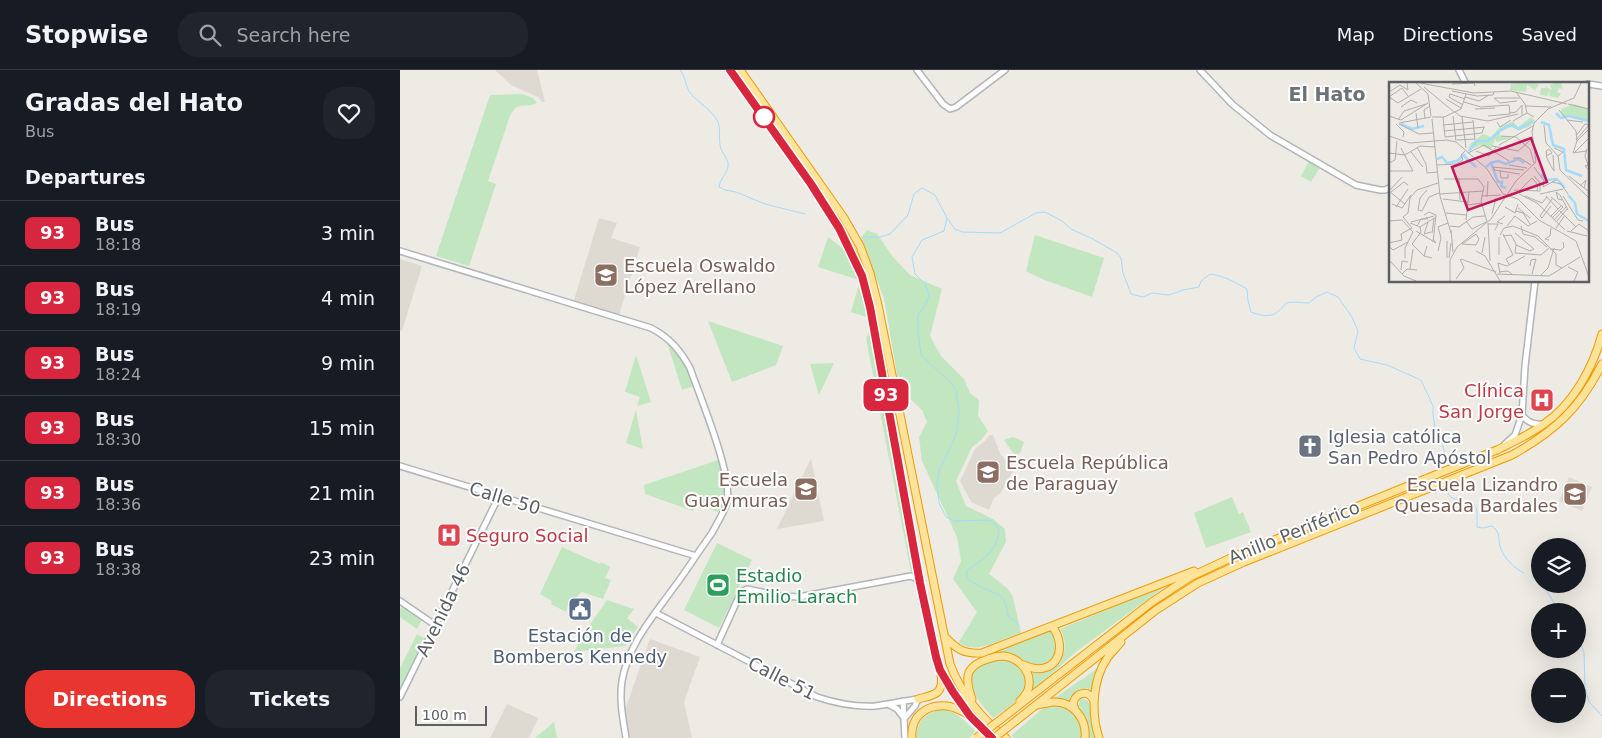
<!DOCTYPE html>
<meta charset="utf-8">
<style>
:root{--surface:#171b24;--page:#20242c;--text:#f1f3f6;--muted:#9ea1a6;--line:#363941;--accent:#e9352f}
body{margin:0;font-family:"DejaVu Sans",sans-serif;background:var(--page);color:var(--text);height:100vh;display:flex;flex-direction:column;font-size:19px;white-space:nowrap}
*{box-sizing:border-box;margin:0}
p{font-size:16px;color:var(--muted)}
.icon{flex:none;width:28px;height:28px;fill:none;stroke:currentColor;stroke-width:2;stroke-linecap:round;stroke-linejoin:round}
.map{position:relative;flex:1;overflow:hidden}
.drawer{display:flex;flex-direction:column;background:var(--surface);width:400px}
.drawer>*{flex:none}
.badge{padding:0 10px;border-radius:8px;font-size:18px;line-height:32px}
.fabs{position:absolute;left:1131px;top:468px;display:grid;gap:10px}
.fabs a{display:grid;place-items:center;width:55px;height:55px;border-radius:50%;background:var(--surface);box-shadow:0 5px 20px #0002;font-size:25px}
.scale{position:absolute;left:15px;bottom:12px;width:72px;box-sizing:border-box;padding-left:5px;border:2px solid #5c6064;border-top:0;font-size:14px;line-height:18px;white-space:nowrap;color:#5c6064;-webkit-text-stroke:4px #fff;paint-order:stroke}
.map>.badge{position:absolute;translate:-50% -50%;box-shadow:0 0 0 2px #fff}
h2{padding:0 25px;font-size:19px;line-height:45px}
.round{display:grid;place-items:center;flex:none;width:52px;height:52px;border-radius:20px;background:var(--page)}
.summary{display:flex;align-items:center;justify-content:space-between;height:85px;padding:0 25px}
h1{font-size:24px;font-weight:700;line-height:38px}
.action{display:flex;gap:10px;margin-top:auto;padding:10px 25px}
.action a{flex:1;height:58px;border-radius:20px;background:var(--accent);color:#fff;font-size:20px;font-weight:700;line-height:58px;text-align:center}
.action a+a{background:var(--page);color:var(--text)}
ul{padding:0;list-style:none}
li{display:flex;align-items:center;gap:15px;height:65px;padding:0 25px;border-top:1px solid var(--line)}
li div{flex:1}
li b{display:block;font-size:19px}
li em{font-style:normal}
li .badge{min-width:55px;font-weight:700;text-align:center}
header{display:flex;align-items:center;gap:30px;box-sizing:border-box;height:70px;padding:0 25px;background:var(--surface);border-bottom:1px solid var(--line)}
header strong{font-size:24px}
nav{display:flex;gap:28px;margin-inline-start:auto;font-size:18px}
.search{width:350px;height:45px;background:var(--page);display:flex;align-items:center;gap:12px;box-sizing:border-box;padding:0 18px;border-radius:20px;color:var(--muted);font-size:19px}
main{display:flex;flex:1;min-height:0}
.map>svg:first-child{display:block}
.education{fill:#dedad2}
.green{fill:#c2e6c0}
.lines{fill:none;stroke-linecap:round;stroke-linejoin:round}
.stream{stroke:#a3dbff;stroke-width:1}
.tertiary-casing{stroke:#b1b5b9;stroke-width:8}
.trunk-casing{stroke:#f19a01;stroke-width:9}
.tertiary{stroke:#fff;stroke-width:5}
.trunk{stroke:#fee49a;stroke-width:7}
.trunk-bridge-casing{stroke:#f19a01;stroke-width:9;stroke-linecap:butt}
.trunk-bridge{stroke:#fee49a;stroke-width:7}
.line-casing{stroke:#fff;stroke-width:11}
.line{stroke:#d7263d;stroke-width:8}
.stop-dot{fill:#fff;stroke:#d7263d;stroke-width:2.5}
.labels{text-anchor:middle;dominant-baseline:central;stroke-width:4;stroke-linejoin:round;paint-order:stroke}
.education-label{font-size:18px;fill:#785e54;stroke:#fff;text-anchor:start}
.health-label{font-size:18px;fill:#be3a42;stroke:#fff;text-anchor:end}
.worship-label{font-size:18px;fill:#5b616d;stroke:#fff;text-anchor:start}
.street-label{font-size:18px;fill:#5c6064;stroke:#fff}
.leisure-label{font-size:18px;fill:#27864d;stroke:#fff;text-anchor:start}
.service-label{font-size:18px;fill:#4e5e75;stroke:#fff}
.neighbourhood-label{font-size:19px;font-weight:bold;fill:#6d7276;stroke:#fff}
.inset-river{fill:none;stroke:#a3dbff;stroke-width:2.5}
.inset-road{fill:none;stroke:#b0afad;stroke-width:1}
.view{fill:#c2185b;fill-opacity:0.15;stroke:#c2185b;stroke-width:2.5}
.inset-edge{fill:none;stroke:#5c6064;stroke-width:2.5}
</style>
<header>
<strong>Stopwise</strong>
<div class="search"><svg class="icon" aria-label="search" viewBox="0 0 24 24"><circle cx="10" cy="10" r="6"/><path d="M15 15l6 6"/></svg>Search here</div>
<nav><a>Map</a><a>Directions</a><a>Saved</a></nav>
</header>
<main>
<section class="drawer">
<div class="summary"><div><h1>Gradas del Hato</h1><p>Bus</p></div><a class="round"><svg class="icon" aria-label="heart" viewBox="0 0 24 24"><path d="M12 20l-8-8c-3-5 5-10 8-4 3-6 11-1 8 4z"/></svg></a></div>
<h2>Departures</h2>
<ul>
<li><span class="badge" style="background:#d7263d;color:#fff">93</span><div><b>Bus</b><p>18:18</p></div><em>3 min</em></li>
<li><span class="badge" style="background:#d7263d;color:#fff">93</span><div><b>Bus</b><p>18:19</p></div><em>4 min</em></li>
<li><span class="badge" style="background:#d7263d;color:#fff">93</span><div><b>Bus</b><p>18:24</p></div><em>9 min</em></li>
<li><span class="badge" style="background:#d7263d;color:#fff">93</span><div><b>Bus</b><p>18:30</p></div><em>15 min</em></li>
<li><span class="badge" style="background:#d7263d;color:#fff">93</span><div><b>Bus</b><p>18:36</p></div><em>21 min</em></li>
<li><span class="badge" style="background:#d7263d;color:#fff">93</span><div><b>Bus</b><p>18:38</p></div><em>23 min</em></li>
</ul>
<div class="action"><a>Directions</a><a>Tickets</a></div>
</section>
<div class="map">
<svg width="1202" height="668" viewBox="0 0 1202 668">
<rect width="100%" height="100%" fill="#eeebe4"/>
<path class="education" d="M95,0H137L145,32H142L138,27L111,15Z
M199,148L217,153L211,168L240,177L219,245L173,233Z
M0,189L22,196L2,261L0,260Z
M589,365H593L600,383L613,401L600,424L594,428L589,440L571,432L560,411L575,379L585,371Z
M411,388L424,451L377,459Z
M1169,407L1192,417L1182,441L1159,431Z
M250,569L300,587L284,632L292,668H229L225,640Z
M107,634L138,648L129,668H90Z"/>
<path class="green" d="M122,24L133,28L137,33C125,39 118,30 110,46L88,111L96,114L69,196L36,186L90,25Z
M909,91L920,97L911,112L901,106Z
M467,160L477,164L493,187L510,205L542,219L530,266L541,286L564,309L570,323L579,330L578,346L588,361L581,370L572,377L556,411L566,436L593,449L605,459L606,472L589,504L607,518L613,527L621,563C604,569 574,586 559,572L577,542L553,509L561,491L557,467L522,391L519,367L527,352L522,340L505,324L498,310L484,228L460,169Z
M635,165L704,188L692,227L642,209L626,201Z
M428,167L450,184L459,210L418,197Z
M459,214L470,248L451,242Z
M308,251L383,276L376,295L332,312Z
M471,257L516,501L511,502L466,269Z
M266,269C280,285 287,296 294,316L282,320Z
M236,285L251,332L237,336L240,327L225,322Z
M434,293L419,325L410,294Z
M236,340L243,379L226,373Z
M613,367L624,372L620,383L617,385L613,383L604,370Z
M318,390L324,408V430L318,442L296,434L293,441L245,424L244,415Z
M832,427L839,444L843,442L851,462L806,478L794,443Z
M317,473L352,490L319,558L284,540Z
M162,477L200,494L201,492L210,497L205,508L211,510L203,529L182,522L168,535L166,542L151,534L152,531L140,524Z
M767,515L677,581L629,624L633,611L629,600C655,606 674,583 660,559Z
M207,530L234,539L227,548L238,557L225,576L174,582L182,566Z
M3,534L23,548L17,559L0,547V540Z
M650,561C655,567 658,575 655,583C651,595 638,597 628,592C624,591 621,588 618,586C611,583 605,583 598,582Z
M17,564L25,569L0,620V598Z
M705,588L692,623L685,619L679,620L672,627L671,636L653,629L694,601Z
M600,590C609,590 615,592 621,599C638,621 609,637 593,648C582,635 557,610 581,595C586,591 594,591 600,590Z
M682,628L688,631L690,635L694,668H688C689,655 687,647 678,638L680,629Z
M662,635C677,644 683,649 682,668H613L612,665L642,639L650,636Z
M543,639C557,642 565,651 575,661L570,668H516C517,650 527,642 543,639Z
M154,652L157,668H135Z"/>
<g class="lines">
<path class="stream" d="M280,0C286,7 285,17 291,24C300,34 312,40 318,52C321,59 318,70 321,79C323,84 329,90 328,96C327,104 320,109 319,117L325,120L336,122L365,134L405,144
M547,148L555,159L562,162L600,163L636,143L645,142L662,151L671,159L693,169L717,183L721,188L723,203L731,224L743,227L752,223L769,225L783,220L799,217L801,211L810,204C824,206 835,212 847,219L848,231L851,242C867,248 876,247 886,233C894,231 900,233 909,233L916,227L927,222L938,227L952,247L958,261L954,278L960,289L987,295L1021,310L1033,336V344L1035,358L1043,376L1047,393
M463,167H480L490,164L508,145L514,124L522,118L535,125L547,148L544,161L522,170L512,187L515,204L525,214L529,225L526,234L518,245V263L521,285L552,314L556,321L559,341L556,365L539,401L537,414L539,433L546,447L555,451L590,450L599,458C598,481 584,488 567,501V509C573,512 579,517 586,519C602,526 606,527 608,546L616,552L619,557
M1048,417V424L1052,428L1074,434L1077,440V457L1083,458L1092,456C1102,463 1097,470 1101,479C1104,488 1115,499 1124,503
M1132,507L1140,511
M1142,514L1155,534L1163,541
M1178,564L1184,583L1185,618L1189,632L1202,646"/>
<g class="tertiary-casing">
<path id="tertiary" d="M517,0L543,34L550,39L556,37L605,0
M800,0L832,34L870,65L956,115L980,120H985L991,117
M1059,0L1066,14
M1188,14L1202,16
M0,181L251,258C270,268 280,280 290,298C300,327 333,405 327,432C324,443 317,453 312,463C298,482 286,502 272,520C252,548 228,575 222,611C219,630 223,649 226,668
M1122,345C1127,352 1133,355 1142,354
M1105,374L1115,365L1122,345L1125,296L1135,211
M0,396L296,486
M0,531L35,555
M256,543L417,627C435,633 455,637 475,636C489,634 504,631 518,629L515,636L504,649
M317,575L341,522L347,519L381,526L399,527L511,506L515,508L519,512
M0,627L99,426
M503,631L505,668
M488,634L497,639L504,648"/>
</g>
<g class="trunk-casing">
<path id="trunk" d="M330,0L411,114L439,158L453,184L462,206L470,237L520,513L536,587L540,600L553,622L570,646L592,668
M340,0L444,148L460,176L470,203L478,235L550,594C561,623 582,649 606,668
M546,568C558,580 564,584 582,583L794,501
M624,595C654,609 670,580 652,556
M518,629C533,625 544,625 541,605
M572,629C569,621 566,610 569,602C573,595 581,591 588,589C593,587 598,586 603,586C617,587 631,600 629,615C629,621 624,627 620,631
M637,635C642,634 647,633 653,632C673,631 687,649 685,668
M675,640L673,633C677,621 689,620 694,631
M600,650L752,532L790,507L837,485L1097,380C1113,372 1129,365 1144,354C1173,334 1193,298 1202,264
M608,657L756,540L798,513L844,492L1112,385C1155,361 1180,338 1202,294
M512,668C510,647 526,634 547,636C555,637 562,641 569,645
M699,668C691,643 692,609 708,587C712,582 717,577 721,572"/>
</g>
<use href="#tertiary" class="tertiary"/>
<use href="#trunk" class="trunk"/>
<g class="trunk-bridge-casing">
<path id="trunk-bridge" d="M576,668L600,650
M594,668L608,657"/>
</g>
<use href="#trunk-bridge" class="trunk-bridge"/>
</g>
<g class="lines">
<g class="line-casing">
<path id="line" d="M330,0L411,114L439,158L462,206L470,237L520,513L536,587L540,600L553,622L570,646L592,668"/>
</g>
<use href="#line" class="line"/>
</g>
<defs>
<g id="school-square" transform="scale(1.25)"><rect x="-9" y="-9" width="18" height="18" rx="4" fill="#8d6e63" stroke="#fff"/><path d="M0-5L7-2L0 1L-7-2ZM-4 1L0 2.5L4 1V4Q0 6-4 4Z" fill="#fff"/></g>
<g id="hospital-square" transform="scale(1.25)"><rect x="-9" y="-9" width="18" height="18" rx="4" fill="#e0444e" stroke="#fff"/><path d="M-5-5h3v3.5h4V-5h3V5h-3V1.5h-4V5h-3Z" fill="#fff"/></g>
<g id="church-square" transform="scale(1.25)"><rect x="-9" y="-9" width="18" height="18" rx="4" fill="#6b7280" stroke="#fff"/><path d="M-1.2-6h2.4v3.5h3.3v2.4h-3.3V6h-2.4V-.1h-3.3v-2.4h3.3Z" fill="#fff"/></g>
<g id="stadium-square" transform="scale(1.25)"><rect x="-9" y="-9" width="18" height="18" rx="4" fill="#2e9e5b" stroke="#fff"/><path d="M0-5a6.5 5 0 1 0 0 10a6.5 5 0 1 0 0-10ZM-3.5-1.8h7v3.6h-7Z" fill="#fff"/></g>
<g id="civic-square" transform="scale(1.25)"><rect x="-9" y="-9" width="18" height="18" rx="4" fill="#5c6f8a" stroke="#fff"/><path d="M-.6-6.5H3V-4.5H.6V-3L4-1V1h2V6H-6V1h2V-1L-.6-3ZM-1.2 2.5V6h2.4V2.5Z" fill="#fff"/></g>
</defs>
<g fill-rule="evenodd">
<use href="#school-square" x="206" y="205"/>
<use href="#hospital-square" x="1142" y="330"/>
<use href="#church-square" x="910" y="376"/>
<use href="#school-square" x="588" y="402"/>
<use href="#school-square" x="406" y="419"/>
<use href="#school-square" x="1175" y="424"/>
<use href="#hospital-square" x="49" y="465"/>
<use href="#stadium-square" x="318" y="515"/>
<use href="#civic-square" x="180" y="539"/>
</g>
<circle class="stop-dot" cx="364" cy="47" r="10"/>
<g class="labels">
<g class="education-label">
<text x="224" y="195">Escuela Oswaldo<tspan x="224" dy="21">López Arellano</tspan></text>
<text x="606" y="392">Escuela República<tspan x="606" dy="21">de Paraguay</tspan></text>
<text x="388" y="409" text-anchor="end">Escuela<tspan x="388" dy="21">Guaymuras</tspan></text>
<text x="1158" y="414" text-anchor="end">Escuela Lizandro<tspan x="1158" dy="21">Quesada Bardales</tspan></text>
</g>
<g class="health-label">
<text x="1124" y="320">Clínica<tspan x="1124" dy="21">San Jorge</tspan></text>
<text x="66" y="465" text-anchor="start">Seguro Social</text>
</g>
<g class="worship-label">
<text x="928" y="366">Iglesia católica<tspan x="928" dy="21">San Pedro Apóstol</tspan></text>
</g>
<g class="street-label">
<text transform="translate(105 428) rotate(17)">Calle 50</text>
<text transform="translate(894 462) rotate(-22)">Anillo Periférico</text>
<text transform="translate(43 540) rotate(-64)">Avenida 46</text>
<text transform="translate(382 608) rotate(27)">Calle 51</text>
</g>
<g class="leisure-label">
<text x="336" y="505">Estadio<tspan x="336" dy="21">Emilio Larach</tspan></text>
</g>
<g class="service-label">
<text x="180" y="565">Estación de<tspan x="180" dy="21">Bomberos Kennedy</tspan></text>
</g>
<g class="neighbourhood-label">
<text x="927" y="24">El Hato</text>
</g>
</g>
<g transform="translate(989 12)">
<rect width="200" height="200" fill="#eeebe4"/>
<path d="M128,1H150L151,2L146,1L150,3L146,8L138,3L137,10L121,8L122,2ZM166,1H172L174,7L170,6L168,11H172L169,16L160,14L161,8L158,14L151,13L152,6H158L154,3L163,8L161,3ZM185,22L200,27V39L173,34L172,27ZM142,35L146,39L140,45L129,48L122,45L111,50V54H116L122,56L108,60L106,57L102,68L91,63L79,69L81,62L94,52L102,55L110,46L124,39L129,45Z" fill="#c2e6c0"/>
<path class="inset-river" d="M167,31L172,36L180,34L200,39M152,40L160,43L164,63L175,67L177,88L193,94M12,42L23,47L35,44M80,69L88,59H99L116,45L123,43L130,47L144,39M75,74L87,85M48,77L53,75L58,81L68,79L76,72M102,81L109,79L117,82L129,77L135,81M97,85L102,81L109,100H113L112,104L117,106M152,92L157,98L168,97L176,106M179,113L186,121L188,132L200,139"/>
<path class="inset-road" d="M27,1L39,12L42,34M31,1L85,11L122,9L178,22M63,2L85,1L86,4M35,5L65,30M63,9L88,14L104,13L105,10M0,10L11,3L19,8L18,1M127,10L136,22L138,31L145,35M61,12L60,15L74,23M61,12L76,17M0,15L9,21L32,7M0,15L13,6L19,14M76,15L90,19L100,13M57,17L72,26M128,19L111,21L105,16H131M75,20L92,25L120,23L121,32M179,22L200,27M137,24L162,25M12,25L22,18L28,21M86,27L106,26M170,28L187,49L188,59L200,47M66,30L71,34L99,39M27,31L29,46M121,31L127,30L133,23V33M0,34L12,38L39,21M64,34L67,59M99,34L121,32M43,35H55L72,27L77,12M54,35L56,55L93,51L95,45M73,35L77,66M36,36L35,28L41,24M43,37L51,114L62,151M9,38L15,29L37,22M84,38L86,58M178,38L194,40M99,39L129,32M124,39L138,31M108,40L111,45L122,38M10,41L42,35M7,42L15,50L14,55M10,42L30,52L44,51M54,43L84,40M155,43L157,61L169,74M55,49L96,45M0,54L21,61L58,58L67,60L98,87L114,112L129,117L150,138L187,159L200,195M112,54L127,55L141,67L145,81M187,54L196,42L200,43M68,58L86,57M187,58L199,44M188,59L184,71L197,69M110,63L144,44M103,64L129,69L144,56M28,65L37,82L38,91L48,90M165,66L174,70L169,74L171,88L200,116M198,67L196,74L199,83L196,84L200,88M87,69L100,74L107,65M22,70L34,85M186,70L200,56M0,71L16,73L31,64L46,65M79,71L95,63L120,79M158,74L157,69L160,67L163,71L157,74L163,86M124,76H131L142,83M0,81L6,78L8,59M48,83L67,82L74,78L72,73L76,69M120,83L138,86M103,85L135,88M105,85V88L131,92M145,85L155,99L154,105L167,98M163,86L165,89L164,73M111,88L112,96H119V92M0,89H24L12,66M180,94L199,109M55,97H89L95,105L92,119L98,140M70,97L71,118M163,100L172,102L179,112M191,104L197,98L195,106M125,108L151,109V101L145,94M0,109L13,95M1,110L16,122M2,110L15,100L19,103M129,110L143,96L149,103L148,109M51,112L94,109M130,112L148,121L176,148M151,112L174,107M171,113L167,110L169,117L173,118M171,113L179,128M93,114L112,113M136,114L153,121L158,115M157,114L169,127M174,114L189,138L194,139M98,115L99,99M162,115L174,125L163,136M54,117L79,120M3,122L13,126L22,113M78,123L93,121M7,125L19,107M116,125L126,131L129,122M129,126L141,136M29,128L33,129L40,115L50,111M29,128L31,116L38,108M127,129L134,131L141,142M171,129L187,145M19,131L21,116L28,108L49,101M57,131L77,133M103,132L107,116M35,133L40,130L47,133L44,160M151,134L163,117M151,134L153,136L162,124M161,135L172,124M77,138L80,110M165,138L177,125M0,139L13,138L24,150L16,166V176M77,139L83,147L97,140M168,139L178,127M22,140L45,134M39,140L35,152L42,150M21,141L31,145L47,135M99,141L101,179M99,142H109L106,148M114,142L108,140L116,134M28,144L32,137H39L37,135M61,144L70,145L84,135L96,134M118,144L126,134L139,144L148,139M132,144L134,152L146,155L158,165M31,145L32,150L23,162L35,174M167,146L176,133M62,148L64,170M27,149L47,161L44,157M178,149L198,154M182,149L190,142L200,149M43,151L45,136M126,151L145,167M87,152L90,157L87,163L73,162ZM114,152L124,173L117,177L120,182M111,153L115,146L124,144L149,154L167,172V183L173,186M114,154L122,153L127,162L126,171M110,155V173M160,158L156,157L161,154L162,146M0,161L13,158L12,152L23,146L14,135L19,131M127,163L141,169L145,167M0,164L4,168L19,160M38,164L35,174L43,176M161,167L172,168L175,165L174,160M49,169L52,156L49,145L59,141M87,169L96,174L111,199M93,171L96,155M126,171L152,173L160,166M58,176V159M60,176L62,161M72,177L107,190M0,178L15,194L27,199M141,184L142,178L147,177L143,192M179,185L189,190L185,199M21,187L24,167M12,188L13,179L19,180M110,190L119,189L124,193M111,191L109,181L118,184L136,174M13,192L18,187L28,188M108,192L160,194L191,175M152,193L159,186L165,166M67,197L75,186L71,177M61,199V178L68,165L102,137L127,99L147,80L143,50L145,41L159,27L185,16L192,1"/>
<path class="view" d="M142,56L158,100L79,128L63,85Z"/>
<rect width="200" height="200" class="inset-edge"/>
</g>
</svg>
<div class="fabs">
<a><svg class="icon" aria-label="layers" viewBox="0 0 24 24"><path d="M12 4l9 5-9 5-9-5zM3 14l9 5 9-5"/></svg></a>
<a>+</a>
<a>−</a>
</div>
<div class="scale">100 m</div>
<b class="badge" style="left:486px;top:325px;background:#d7263d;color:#fff">93</b>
</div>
</main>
